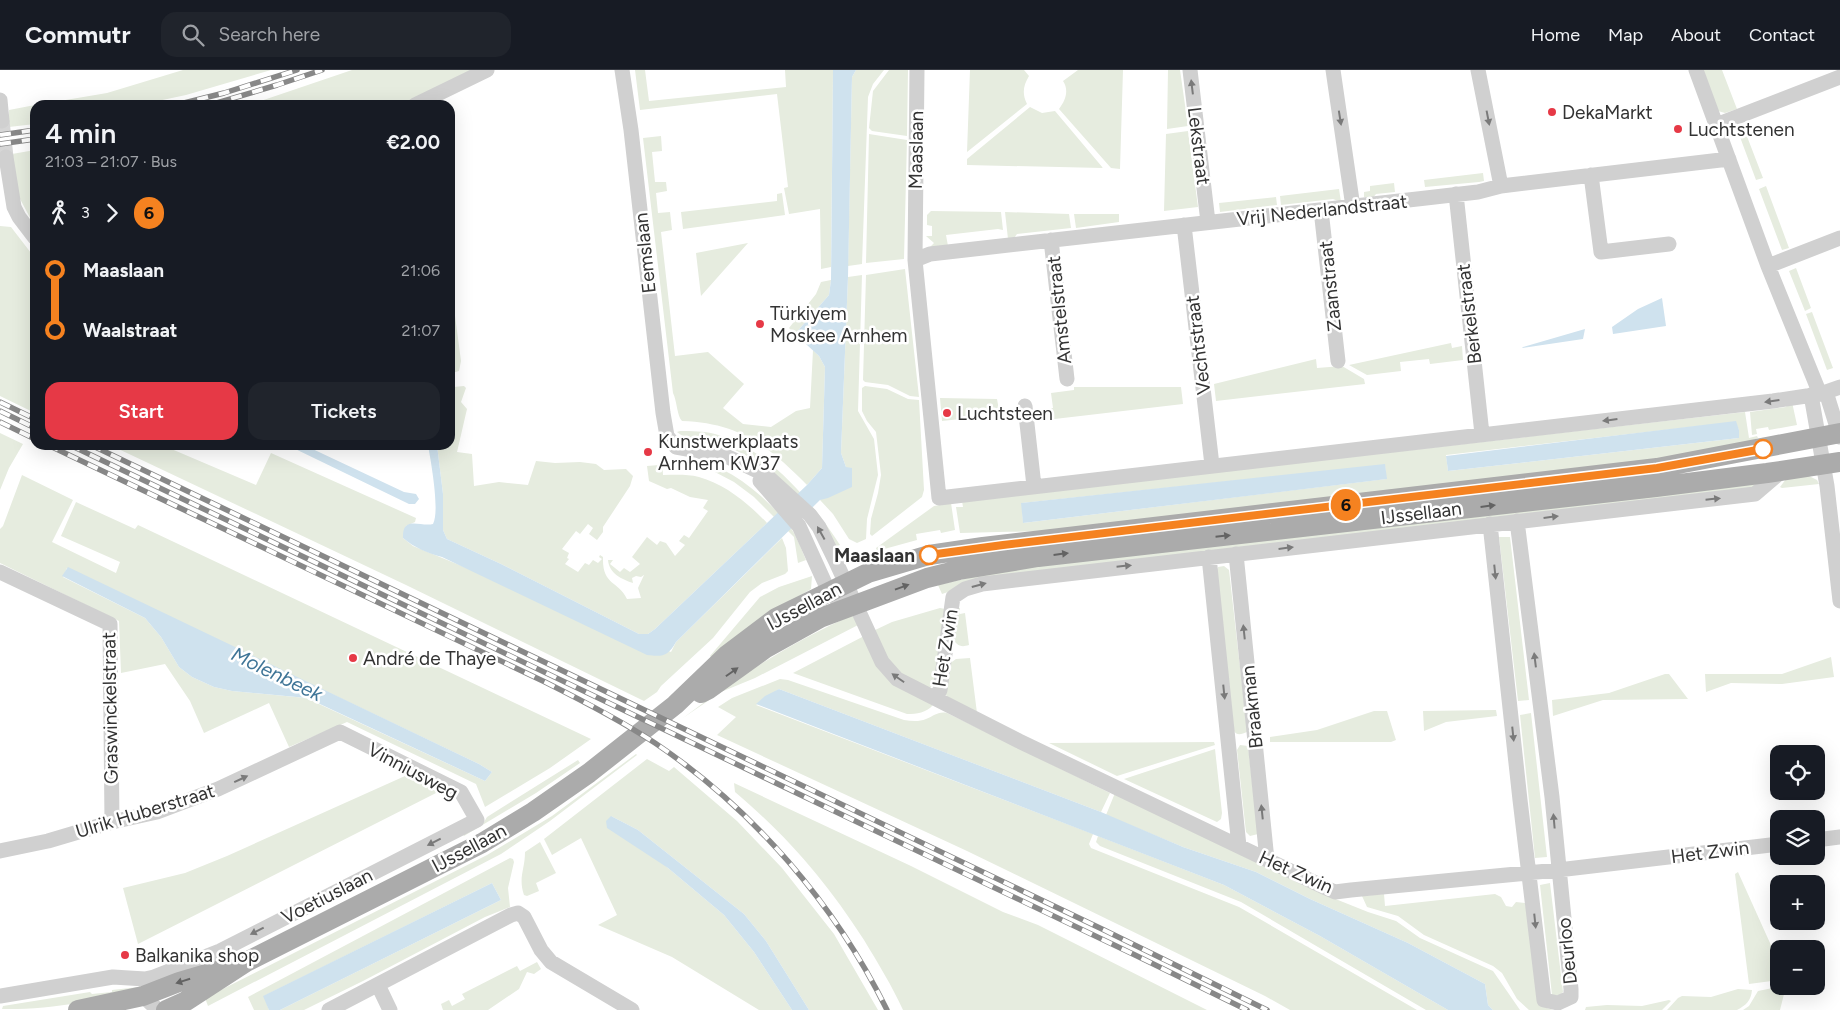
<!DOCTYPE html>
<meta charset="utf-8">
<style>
:root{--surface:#171b24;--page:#20242c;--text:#f1f3f6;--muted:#9ea1a6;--line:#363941;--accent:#e63946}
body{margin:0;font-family:Figtree,sans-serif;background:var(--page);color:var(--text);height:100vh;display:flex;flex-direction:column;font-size:19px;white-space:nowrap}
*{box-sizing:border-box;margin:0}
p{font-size:16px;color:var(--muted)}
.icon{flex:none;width:28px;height:28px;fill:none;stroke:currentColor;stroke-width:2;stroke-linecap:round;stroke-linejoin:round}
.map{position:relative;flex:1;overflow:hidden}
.side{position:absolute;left:30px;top:30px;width:425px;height:350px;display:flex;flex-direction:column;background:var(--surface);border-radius:15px;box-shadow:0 5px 20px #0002}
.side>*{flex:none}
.badge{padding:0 10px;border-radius:16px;font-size:18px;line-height:32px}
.fabs{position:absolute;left:1770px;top:675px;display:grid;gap:10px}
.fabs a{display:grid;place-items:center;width:55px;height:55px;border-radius:10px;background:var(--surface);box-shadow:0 5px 20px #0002;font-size:25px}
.map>.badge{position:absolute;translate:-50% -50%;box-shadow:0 0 0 2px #fff}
.legs{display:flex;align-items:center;gap:8px;height:55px;padding:0 15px;font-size:16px}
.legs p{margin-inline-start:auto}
.headline{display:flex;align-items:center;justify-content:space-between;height:85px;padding:0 15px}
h1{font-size:28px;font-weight:600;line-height:38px}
.action{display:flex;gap:10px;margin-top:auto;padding:10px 15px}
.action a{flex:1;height:58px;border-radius:15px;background:var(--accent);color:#fff;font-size:20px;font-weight:600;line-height:58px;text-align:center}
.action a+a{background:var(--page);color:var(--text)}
ul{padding:0 15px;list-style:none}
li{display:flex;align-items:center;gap:18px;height:60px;font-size:19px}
li i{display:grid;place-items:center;width:8px;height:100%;margin:0 6px;background:currentColor}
li i::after{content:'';width:12px;height:12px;margin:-6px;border:4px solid;border-radius:50%;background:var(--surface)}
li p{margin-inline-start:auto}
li:first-child i{background:linear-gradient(#0000 50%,currentColor 0)}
li:last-child i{background:linear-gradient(currentColor 50%,#0000 0)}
header{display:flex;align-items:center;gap:30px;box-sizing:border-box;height:70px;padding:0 25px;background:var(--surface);border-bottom:1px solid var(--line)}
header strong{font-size:24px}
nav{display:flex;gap:28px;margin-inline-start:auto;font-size:18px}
.search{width:350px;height:45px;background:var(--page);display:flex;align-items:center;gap:12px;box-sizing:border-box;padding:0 18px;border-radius:15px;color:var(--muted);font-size:19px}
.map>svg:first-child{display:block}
.green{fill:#e6ecdf;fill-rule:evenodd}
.water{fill:#cfe2ee}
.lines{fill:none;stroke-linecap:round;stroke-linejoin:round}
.minor-tunnel{stroke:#d6d6d6;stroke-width:15;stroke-dasharray:15 8;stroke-linecap:butt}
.minor{stroke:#d0d0d0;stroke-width:15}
.major{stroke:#ababab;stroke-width:20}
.rail-casing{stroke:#888;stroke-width:5.5}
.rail{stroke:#fff;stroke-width:4;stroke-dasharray:11;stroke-linecap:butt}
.oneway{fill:#7a7a7a}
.oneway2{fill:#636363}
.line-1-casing{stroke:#fff;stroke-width:11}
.line-1{stroke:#f58220;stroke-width:8}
.poi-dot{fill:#e63946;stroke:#fff;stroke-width:2}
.stop-1-dot{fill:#fff;stroke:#f58220;stroke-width:2.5}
.labels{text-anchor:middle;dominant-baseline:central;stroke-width:5;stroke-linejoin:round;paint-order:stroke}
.poi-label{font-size:19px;fill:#333;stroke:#fff;text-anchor:start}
.street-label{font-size:19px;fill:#333;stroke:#fff}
.stop-label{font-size:19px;font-weight:bold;fill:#333;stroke:#fff;text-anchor:end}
.water-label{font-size:20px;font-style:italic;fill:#3f7597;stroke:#fff}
</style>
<header>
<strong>Commutr</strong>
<div class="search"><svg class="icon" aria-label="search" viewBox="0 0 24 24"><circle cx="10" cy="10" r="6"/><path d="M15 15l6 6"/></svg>Search here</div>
<nav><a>Home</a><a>Map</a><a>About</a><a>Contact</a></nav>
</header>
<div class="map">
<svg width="1840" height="940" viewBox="0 0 1840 940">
<rect width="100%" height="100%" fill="#fff"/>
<path class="green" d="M183,0H271L186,25L139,35H36L107,23Z
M352,0H473L400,35H249Z
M635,0H645L649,31L786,17L785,0H833L831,197L821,199L820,139L789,144L784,118L788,117L777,24L640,40Z
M856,0H884L873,14L868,27L862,194L848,196L852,7Z
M889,0H908L907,66L872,61L869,58L873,21Z
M970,0H1024L1029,6C1023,16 1022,24 1027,34L967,82Z
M1078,0H1123L1120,99L1111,98L1059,39C1066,30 1069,20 1063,11Z
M1168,0H1180L1188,56L1167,59Z
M1703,0H1722L1737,39L1725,43L1718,41Z
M35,35V54L9,57V40Z
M1030,37L1042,43L1055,41L1103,98L967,95V89Z
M1743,56L1763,108L1756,110L1737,59Z
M1188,61L1198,137L1164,141L1166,64Z
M869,64L907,70L904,189L866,193Z
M661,66L662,81L652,82L655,112H666L667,121L656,123L658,143L670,142L672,160L661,162L675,286L708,282L744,314L723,338L743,354L771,357L796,341L810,338L813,280L819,286L825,297L822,398L807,415C768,376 740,353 682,351C677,346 677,331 673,323L643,68Z
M35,80V157L19,127L12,84Z
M1483,103L1484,111L1479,112L1425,117L1424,110Z
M1394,113L1395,122L1376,124L1372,129L1364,127V122L1370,121V116Z
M1766,116L1789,178L1782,180L1759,119Z
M1339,119L1341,132L1333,129L1281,135L1280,126Z
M782,123L785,145L683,159L681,142L777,131V124Z
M1276,127L1277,135L1220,142L1219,133Z
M931,141L1001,142L1003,160L998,159L946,165L948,176L929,178L934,173L926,166H932V156L927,155V145Z
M1005,142L1069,144L1071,158L1017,164L1014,168L1008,169Z
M1074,144H1119V152L1076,158Z
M0,156L11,157L31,183L35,185V343L0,326Z
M748,173L701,226L696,183Z
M1796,198L1811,238L1805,241L1789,201Z
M905,199L919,327L910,326L888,315L865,312L863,310L866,205Z
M862,205L858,341L874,369L878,405L867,449L866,469L857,473L849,469L833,444L820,430L846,397L841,383L848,207Z
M450,208L461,291L459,301L452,303L454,317L464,316L466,318L461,332L467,339L457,382L472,384L474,416L499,412L528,415L536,391L555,393L580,392L596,394L604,400L626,399L633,406L630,416L603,457V462L597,470L589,464L593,458L588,454L580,464L576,461L562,479L569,483L567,488L569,489L565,494L578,502L585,493L589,495L593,490L598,493L602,489L599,487L600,485L603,487C602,516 618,510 627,529L641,528L638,518L644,505L641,507L636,506L632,508L633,513C621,509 609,503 608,490H613L610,494L620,502L624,498L630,502L640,494L632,487L647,467L657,475L660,471L666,473L675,486L685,475L679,471L684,465L689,468L708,441L703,438L708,430L690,427L671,418L667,419L649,411L647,396L659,395V390H662L663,405C675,405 687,404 699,407C725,414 749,434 767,453L655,559L648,564H639L501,494L447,469L443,460V424L437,375H450Z
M831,210L829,225L795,264L789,258L816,224L821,212Z
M1812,242L1833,298L1827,300L1806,244Z
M1451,273L1452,278L1462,276L1463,290L1430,294L1429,289L1400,292L1401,301L1367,305L1349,295Z
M1316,289L1317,298L1342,296L1364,309L1365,314L1216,331L1214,314Z
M865,316L887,319L908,329L919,330L924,420L922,427L872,466L870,464L871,449L878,423L881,405L876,362L867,351L862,341V318Z
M1074,317H1181L1183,334L1046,350L1044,339L1053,338L1051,323L1074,320Z
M940,328L997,329L999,340L979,342V347L942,351Z
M1792,332L1797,355L1769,360L1768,357L1756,359L1757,364L1752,365L1750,342L1786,337L1788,333Z
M1745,342L1749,368L1757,366L1758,368L1743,374L1647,392L1042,461L960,463L956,437H963L962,431ZM1735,352L1739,360V368L1448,401L1446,385ZM1385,395L1386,409L1023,453L1022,433Z
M680,361C692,361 704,361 715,364C767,378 812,431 840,475L834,478L773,405L753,389L729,377L688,370L677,362Z
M0,363L23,374L9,398L0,420Z
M110,375H162L256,415L271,383L416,448L415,452L406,456L403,468L413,476L671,582L676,572L782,468L786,478L788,501L785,504L762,513L750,522L713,568L661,616L657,622L644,631L406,515Z
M675,389C710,389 736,404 762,427C771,436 781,444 789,455C796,465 801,478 806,490L798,493L794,467L754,427L734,412L713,401L693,396L678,395L675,393Z
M22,405L73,430L52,472L116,503L120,492L61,466L76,432L135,459L138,455L591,669L550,698L485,737L476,714L347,652L289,677L269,633L204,663L190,631L165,594L121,603L119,551L0,493V459L3,456ZM67,498L479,694L492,702L485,711L306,628L232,621L214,617L192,607L179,597L161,567L145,548L63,507Z
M1809,406L1817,410L1819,414L1782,418L1780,417L1786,409Z
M1762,411V417L957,519L942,524L938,515L1012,498Z
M951,433L955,460L941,463L940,460L916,464L917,470L877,481L876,478L934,436Z
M1499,467H1510L1529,630L1518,631Z
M1224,496L1229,500L1247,659V662C1242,664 1237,666 1234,661L1217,500L1218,497Z
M812,506L811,519L784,535L711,587L710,586L760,527L779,517Z
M940,538L945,539L935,614L929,618L895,603L873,561L892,552Z
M960,538V544L965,543L969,575C960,578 957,575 952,568L956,539Z
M855,544L860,554L755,608L721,622L683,648C737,607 793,571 855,544Z
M866,565L873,581L933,635C926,643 917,644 907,644L793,603Z
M1831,587L1834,607L1782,614L1731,613L1706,622L1705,604H1782Z
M970,588L977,643L947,627L945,623L949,594L956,589Z
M1665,604H1669L1688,629L1603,630L1553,646L1552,630L1609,623Z
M780,609L788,610L904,650C911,651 919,652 926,649C934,646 938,641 947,643L1110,723L1101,742L779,619L756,635L1093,764L1089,774L1091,778L1239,837L1417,940H1290L1265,926L967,781L717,665L736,647L718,637L732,628Z
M1496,640L1497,646L1446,652L1424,661L1423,641Z
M1374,641H1387L1396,670L1391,672H1270V667L1317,660Z
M1531,643L1547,787L1535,788L1520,645Z
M1214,672L1215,675L1117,706L1049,673Z
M1240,675L1248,676L1258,764L1250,766L1246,762L1237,680Z
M1215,679L1222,743L1221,749L1217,752L1124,709Z
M636,684L637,685L550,751L501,784L208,936L205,928L487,785L552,746Z
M647,689L669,701L674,697L737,751L782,798L834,864L878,940H809L766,871L744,844L638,760L611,746L668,798L724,845L754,882L792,940H759L672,887L598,855L617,845L581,768L552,785L544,769Z
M578,690L580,693L536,723L464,766L462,763L484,752L487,747Z
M405,706L438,722L138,874L123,818L185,803L227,786Z
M734,713L911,796L1003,842L1038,855L1207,940H903C892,916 878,893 864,870C826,811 788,767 735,722Z
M1115,723L1328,826L1368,842L1396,851L1420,868L1493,901L1520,940H1493L1488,935L1485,914L1408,873L1310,829L1256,802L1183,777L1106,745Z
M1098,766L1224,815L1320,866L1448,940H1426L1241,832L1100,776L1096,772Z
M540,772L556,803L536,813L539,821L527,826L524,825C518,807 525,800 525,782Z
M510,788L513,789L514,792L508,818L510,837L485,847L363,911L304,940H280L501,830L492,813L264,926L269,940H254L248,927Z
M1738,802L1779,893V910L1749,914L1735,804Z
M1550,813L1563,922L1559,925H1552L1540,815Z
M1384,824L1385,836L1495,824L1501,827L1506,836L1512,837L1516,832L1525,833L1547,938L1553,940H1529L1517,929L1502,903L1493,896L1424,865L1398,846L1367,837L1362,826Z
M537,892L541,899L534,904L527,902L519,919L488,940H443L441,934L449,930L452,936L465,929L462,924L517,896L520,901Z
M149,913C109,931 46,940 2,939L3,936L90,922L92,924L112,922V920L139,917V914Z
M1782,916H1786L1780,940H1743L1749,936L1758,921Z
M1738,919L1752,920C1751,931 1746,935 1737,940H1667L1678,928L1682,926L1711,927Z
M1669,930L1671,931L1662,940H1585L1586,937L1607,935L1642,936Z"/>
<path class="water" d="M833,0H856L852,7L848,207L841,383L846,397L852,398V417L828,428L820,430L676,572C668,586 663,587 647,585L442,487C427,483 415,478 403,468C402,445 420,457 433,454C440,441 431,392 428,375H437L443,424V460L447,469L501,494L639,564H648L655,559L807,415L822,398L825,297L819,286L795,264L829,225L831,210Z
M1662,228L1666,256L1613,264L1612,257L1638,239Z
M1585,259L1583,269L1522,278L1523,277Z
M1736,351L1739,360V368L1448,401L1446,386Z
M287,375H304L404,422L416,424L419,429L415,434H409Z
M1385,394L1387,409L1023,453L1021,433Z
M68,497L479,694L492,702L485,711L307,628L232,621L214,617L192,607L179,597L161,567L145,548L62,506Z
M779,619L1101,742L1183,777L1256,802L1310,829L1408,873L1485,914L1488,935L1493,940H1448L1320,866L1224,815L756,634L765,626Z
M611,746L638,760L744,844L766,871L809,940H792L754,882L724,845L668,798L607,758L606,751Z
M492,813L501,830L280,940H269L268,938L263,926Z"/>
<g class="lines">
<path class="minor-tunnel" d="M2,51L6,87"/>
<path class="minor" d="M622,0L631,60L663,343L667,366L676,377L726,386L766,405L810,445L819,457L836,492L882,592L897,609L1019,671L1326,818L1335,822L1351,820L1558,800L1779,774
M917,0L915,190L939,428L1773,331L1820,324L1840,317
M1190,0L1208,152
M1333,0L1353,137
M1478,0L1501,116
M1696,0L1768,196L1820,324
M0,30L2,51
M415,35L487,0
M1716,55L1840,7
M6,87L14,137L19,147L35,168
M1591,105L1601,182L1669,174
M1456,124L1482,364
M1321,140L1338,291
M1184,155L1212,395
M1051,170L1067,309
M915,190L930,184L1426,128L1478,122L1501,116L1729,89
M1768,196L1840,168
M1826,322L1840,367
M1811,325L1827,416L1840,531
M1025,336L1034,416
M760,411L799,456L829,522L846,538
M1490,454L1520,730L1544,930L1558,933L1571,927V919L1552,727L1517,451
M1236,484L1267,790
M1209,487L1239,776
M0,502L110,554L112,752
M936,629L940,620L953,527L965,519L982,514L1755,424L1782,401
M1816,770L1840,767
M0,781L48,771L112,752L157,742L218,719L340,662L461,722L477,750L220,881L154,907L145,909L113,907L0,926
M378,915L390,940
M143,926L158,940
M329,940L511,845L518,843L524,847L541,880L551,892L632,940"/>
<path class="major" d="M701,623L709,619L766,578L820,548L927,508L959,500L1038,487L1656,417L1767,403L1840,392
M78,940L143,926L179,912L223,899
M166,940L186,931L246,892L482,773L533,742L589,703L675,635L727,585L776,548L868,503L929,485L983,477L1657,398L1840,363"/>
<g class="rail-casing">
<path id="rail" d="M176,35L224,23L297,0
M210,35L277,15L322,0
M0,65L35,60
M0,74L35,69
M0,332L35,349
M0,341L35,358
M0,352L35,369
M48,375L545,612C583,631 620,650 655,673C753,739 835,834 887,940
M70,375L1135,885L1247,940
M91,375L1104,860L1267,940"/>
</g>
<use href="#rail" class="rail"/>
</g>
<defs><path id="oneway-solid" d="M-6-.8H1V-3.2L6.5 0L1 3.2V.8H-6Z" transform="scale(1.25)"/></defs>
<g class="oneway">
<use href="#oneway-solid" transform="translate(1192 17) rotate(-97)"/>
<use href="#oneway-solid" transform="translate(1340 48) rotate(81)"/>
<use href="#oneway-solid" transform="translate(1488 48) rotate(79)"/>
<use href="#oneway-solid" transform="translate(1772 331) rotate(172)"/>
<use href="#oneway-solid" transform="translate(1610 350) rotate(173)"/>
<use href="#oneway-solid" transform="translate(1713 429) rotate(-6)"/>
<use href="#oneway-solid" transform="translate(1551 447) rotate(-7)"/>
<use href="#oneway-solid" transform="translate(821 463) rotate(-119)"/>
<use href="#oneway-solid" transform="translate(1286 478) rotate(-7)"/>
<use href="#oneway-solid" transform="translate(1124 496) rotate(-6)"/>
<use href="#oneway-solid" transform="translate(1495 502) rotate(84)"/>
<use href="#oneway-solid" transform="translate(979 515) rotate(-15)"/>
<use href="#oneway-solid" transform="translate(1244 562) rotate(-96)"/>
<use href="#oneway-solid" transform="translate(1535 590) rotate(-97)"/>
<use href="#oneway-solid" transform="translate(898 608) rotate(-145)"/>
<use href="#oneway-solid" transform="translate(1224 622) rotate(84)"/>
<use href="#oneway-solid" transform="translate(1513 664) rotate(84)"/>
<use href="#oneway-solid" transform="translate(241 709) rotate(-25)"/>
<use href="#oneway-solid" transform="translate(1262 742) rotate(-96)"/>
<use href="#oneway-solid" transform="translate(1554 751) rotate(-95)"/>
<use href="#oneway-solid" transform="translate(434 772) rotate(153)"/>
<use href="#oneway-solid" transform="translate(1535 851) rotate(84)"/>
<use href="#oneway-solid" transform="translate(257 861) rotate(153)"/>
</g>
<g class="oneway2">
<use href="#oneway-solid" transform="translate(1488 436) rotate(-7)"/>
<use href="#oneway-solid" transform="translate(1223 466) rotate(-6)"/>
<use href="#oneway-solid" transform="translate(1061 484) rotate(-7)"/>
<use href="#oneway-solid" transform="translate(902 517) rotate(-20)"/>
<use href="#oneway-solid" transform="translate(732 602) rotate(-35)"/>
<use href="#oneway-solid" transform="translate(183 911) rotate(162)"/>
</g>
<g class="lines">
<g class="line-1-casing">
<path id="line-1" d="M929,485L1003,475L1657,398L1763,379"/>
</g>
<use href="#line-1" class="line-1"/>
</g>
<g class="poi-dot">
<circle cx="1552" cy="42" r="5"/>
<circle cx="1678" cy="59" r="5"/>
<circle cx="760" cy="254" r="5"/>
<circle cx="947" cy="343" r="5"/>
<circle cx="648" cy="382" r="5"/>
<circle cx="353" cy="588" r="5"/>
<circle cx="125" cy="885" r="5"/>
</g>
<g class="stop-1-dot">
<circle cx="1763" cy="379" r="9"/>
<circle cx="929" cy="485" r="9"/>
</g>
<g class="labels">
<g class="poi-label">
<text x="1562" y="42">DekaMarkt</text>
<text x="1688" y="59">Luchtstenen</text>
<text x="770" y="243">Türkiyem<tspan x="770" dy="22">Moskee Arnhem</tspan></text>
<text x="957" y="343">Luchtsteen</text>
<text x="658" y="371">Kunstwerkplaats<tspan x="658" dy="22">Arnhem KW37</tspan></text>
<text x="363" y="588">André de Thaye</text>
<text x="135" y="885">Balkanika shop</text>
</g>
<g class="street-label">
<text transform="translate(1199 76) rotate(83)">Lekstraat</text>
<text transform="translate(916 80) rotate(-89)">Maaslaan</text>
<text transform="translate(1322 140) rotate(-6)">Vrij Nederlandstraat</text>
<text transform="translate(645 183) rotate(-96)">Eemslaan</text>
<text transform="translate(1330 216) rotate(-96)">Zaanstraat</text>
<text transform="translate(1059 240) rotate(-96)">Amstelstraat</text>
<text transform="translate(1469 244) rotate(-97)">Berkelstraat</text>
<text transform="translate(1198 275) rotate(-97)">Vechtstraat</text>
<text transform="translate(1421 443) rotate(-7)">IJssellaan</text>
<text transform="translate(804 536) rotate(-28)">IJssellaan</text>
<text transform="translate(945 578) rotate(-81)">Het Zwin</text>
<text transform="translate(1252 637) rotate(-96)">Braakman</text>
<text transform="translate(110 638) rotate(-91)">Graswinckelstraat</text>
<text transform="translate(413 701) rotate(28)">Vinniusweg</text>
<text transform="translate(145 741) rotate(-17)">Ulrik Huberstraat</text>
<text transform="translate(469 778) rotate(-28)">IJssellaan</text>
<text transform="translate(1710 782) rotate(-7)">Het Zwin</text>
<text transform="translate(1296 802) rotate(24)">Het Zwin</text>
<text transform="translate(327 826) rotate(-27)">Voetiuslaan</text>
<text transform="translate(1567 881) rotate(-96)">Deurloo</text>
</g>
<g class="stop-label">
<text x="915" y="485">Maaslaan</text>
</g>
<g class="water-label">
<text transform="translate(277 604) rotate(26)">Molenbeek</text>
</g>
</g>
</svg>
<div class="fabs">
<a><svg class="icon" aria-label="locate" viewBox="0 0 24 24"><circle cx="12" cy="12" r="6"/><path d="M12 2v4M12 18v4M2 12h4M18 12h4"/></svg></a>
<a><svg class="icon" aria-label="layers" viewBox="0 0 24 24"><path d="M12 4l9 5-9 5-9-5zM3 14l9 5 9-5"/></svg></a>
<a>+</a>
<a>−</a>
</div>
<b class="badge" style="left:1346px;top:435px;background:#f58220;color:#111">6</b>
<section class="side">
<div class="headline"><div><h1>4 min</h1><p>21:03 – 21:07 · Bus</p></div><b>€2.00</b></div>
<div class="legs"><svg class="icon" aria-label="walk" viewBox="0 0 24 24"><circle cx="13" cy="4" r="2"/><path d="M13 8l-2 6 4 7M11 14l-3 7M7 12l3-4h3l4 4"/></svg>3<svg class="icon" aria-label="forward" viewBox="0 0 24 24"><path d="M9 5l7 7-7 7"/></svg><b class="badge" style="background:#f58220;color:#111">6</b></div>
<ul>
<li><i style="color:#f58220"></i><b>Maaslaan</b><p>21:06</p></li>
<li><i style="color:#f58220"></i><b>Waalstraat</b><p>21:07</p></li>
</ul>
<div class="action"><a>Start</a><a>Tickets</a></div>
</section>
</div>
